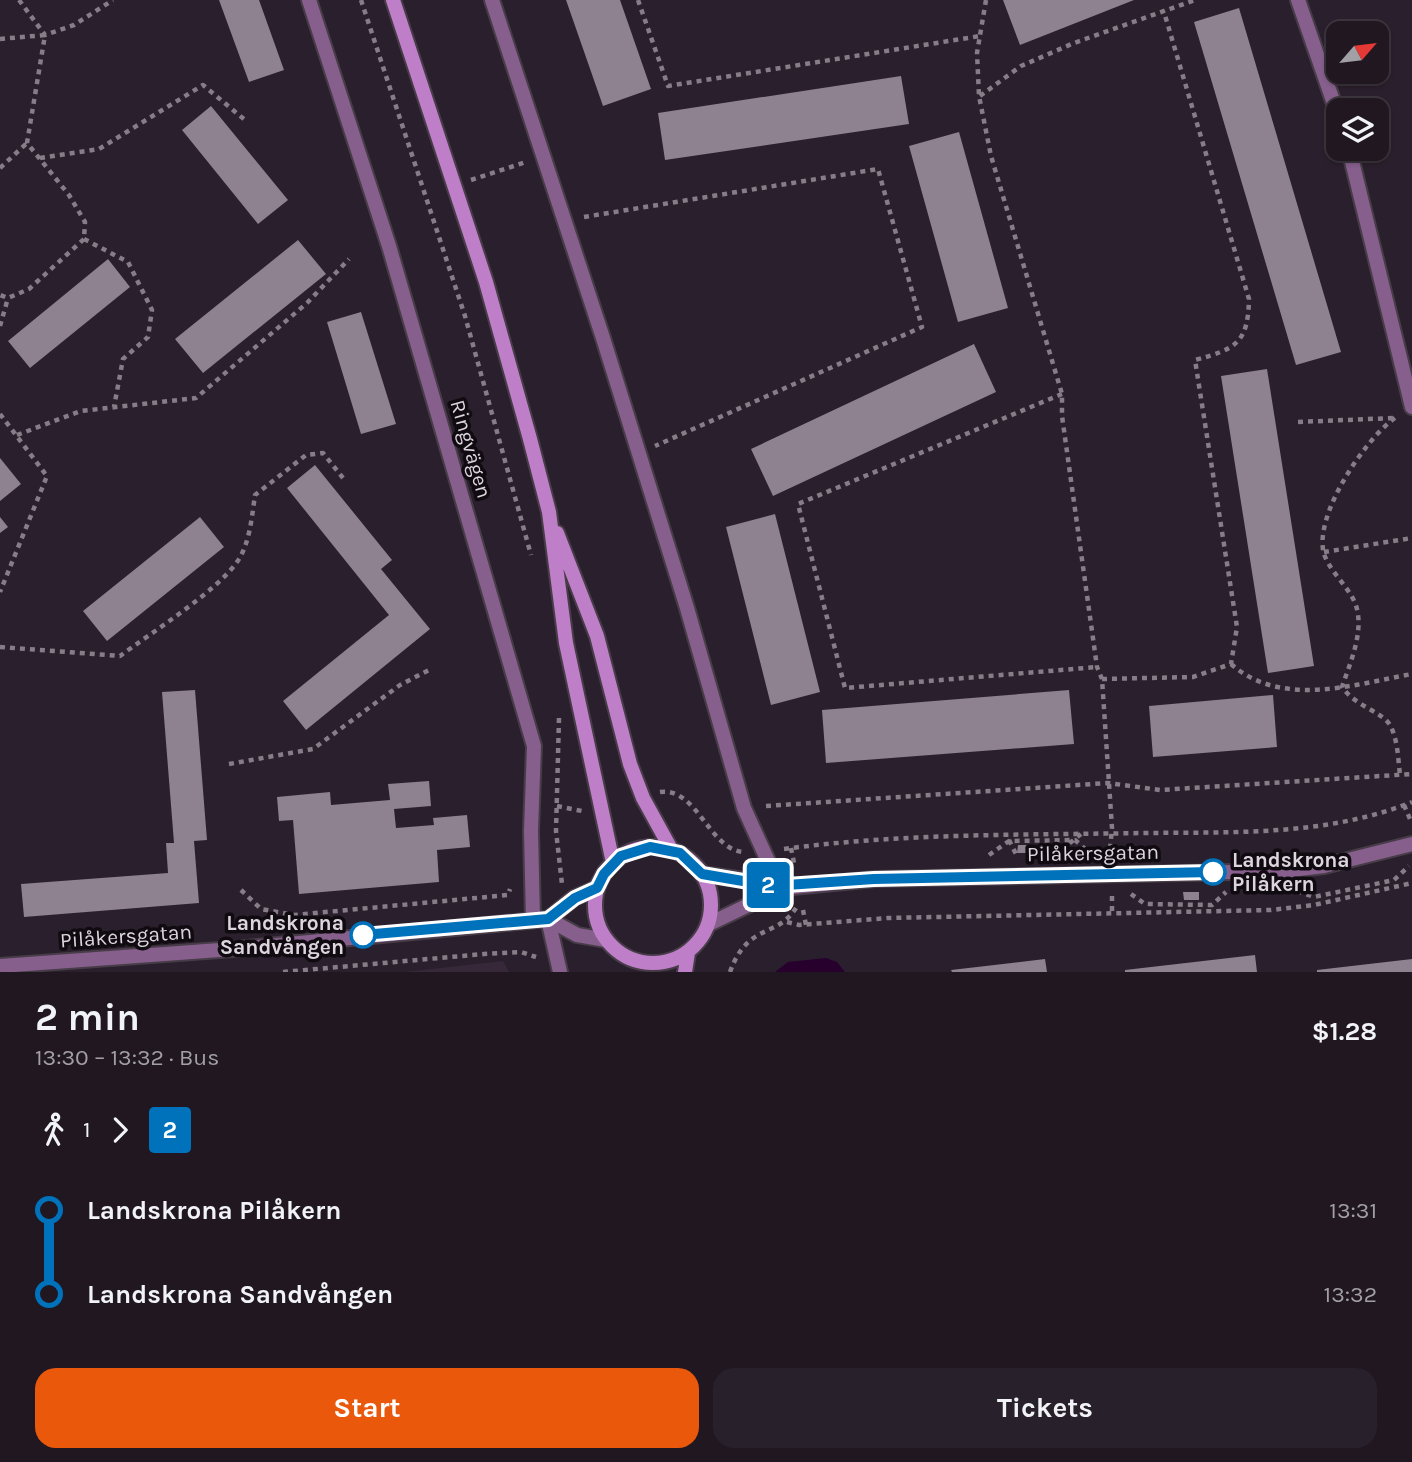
<!DOCTYPE html>
<meta charset="utf-8">
<style>
:root{--surface:#201721;--page:#28202a;--text:#f1f3f6;--muted:#a29fa5;--line:#3d363f;--accent:#ea580c}
body{margin:0;font-family:Karla,sans-serif;background:var(--page);color:var(--text);height:100vh;display:flex;flex-direction:column;font-size:26px;white-space:nowrap}
*{box-sizing:border-box;margin:0}
p{font-size:23px;color:var(--muted)}
.icon{flex:none;width:38px;height:38px;fill:none;stroke:currentColor;stroke-width:2;stroke-linecap:round;stroke-linejoin:round}
.map{position:relative;height:972px;overflow:hidden}
.drawer{display:flex;flex-direction:column;background:var(--surface);flex:1}
.drawer>*{flex:none}
.badge{padding:0 14px;border-radius:5px;font-size:24px;line-height:46px}
.needle{width:46px;rotate:62deg}
.controls{position:absolute;left:1326px;top:21px;display:grid;gap:14px}
.controls a{display:grid;place-items:center;width:63px;height:63px;border-radius:14px;background:var(--surface);box-shadow:0 2px 5px #0004,0 0 0 2px var(--line);font-size:35px}
.map>.badge{position:absolute;translate:-50% -50%;box-shadow:0 0 0 4px #fff}
.legs{display:flex;align-items:center;gap:10px;height:77px;padding:0 35px;font-size:23px}
.legs p{margin-inline-start:auto}
.summary{display:flex;align-items:center;justify-content:space-between;height:119px;padding:0 35px}
h1{font-size:38px;font-weight:700;line-height:52px}
.action{display:flex;gap:14px;margin-top:auto;padding:14px 35px}
.action a{flex:1;height:80px;border-radius:21px;background:var(--accent);color:#fff;font-size:28px;font-weight:700;line-height:80px;text-align:center}
.action a+a{background:var(--page);color:var(--text)}
ul{padding:0 35px;list-style:none}
li{display:flex;align-items:center;gap:24px;height:84px;font-size:26px}
li i{display:grid;place-items:center;width:10px;height:100%;margin:0 9px;background:currentColor}
li i::after{content:'';width:18px;height:18px;margin:-9px;border:5px solid;border-radius:50%;background:var(--surface)}
li p{margin-inline-start:auto}
li:first-child i{background:linear-gradient(#0000 50%,currentColor 0)}
li:last-child i{background:linear-gradient(currentColor 50%,#0000 0)}
.map>svg:first-child{display:block}
.built{fill:#372839}
.water{fill:#27002e}
.building{fill:#8e8190}
.lines{fill:none;stroke-linecap:round;stroke-linejoin:round}
.street-casing{stroke:#473c48;stroke-width:18}
.secondary-casing{stroke:#473c48;stroke-width:18}
.path{stroke:#867d88;stroke-width:4.5;stroke-dasharray:5 5;stroke-linecap:butt}
.street{stroke:#865f8c;stroke-width:14}
.secondary{stroke:#be7fc8;stroke-width:14}
.line-1-casing{stroke:#fff;stroke-width:16}
.line-1{stroke:#0072bc;stroke-width:10}
.stop-1-dot{fill:#fff;stroke:#0072bc;stroke-width:3.5}
.labels{text-anchor:middle;dominant-baseline:central;stroke-width:7;stroke-linejoin:round;paint-order:stroke}
.street-label{font-size:21px;fill:#ddd5de;stroke:#100b10}
.stop-label{font-size:21px;font-weight:bold;fill:#ddd5de;stroke:#100b10;text-anchor:start}
</style>
<div class="map">
<svg width="1412" height="972" viewBox="0 0 1412 972">
<rect width="100%" height="100%" fill="#2a1f2c"/>
<path class="built" d="M503,961L509,972H404Z"/>
<path class="water" d="M826,958L837,962L845,972H775L788,962Z"/>
<path class="building" d="M219,0H259L284,70L249,82Z
M566,0H620L651,89L603,106Z
M1003,0H1134L1020,45Z
M1239,8L1341,352L1296,365L1194,22Z
M901,76L909,124L665,160L658,113Z
M211,106L288,200L258,224L182,130Z
M959,132L1008,308L958,322L909,146Z
M298,240L326,274L203,373L175,339Z
M108,259L130,287L30,368L8,341Z
M361,312L396,424L361,434L327,322Z
M974,344L996,392L773,496L751,449Z
M1267,369L1314,666L1268,673L1221,376Z
M0,458L21,484L0,501Z
M315,465L392,560L381,569L430,629L306,730L283,701L389,615L287,488Z
M775,514L820,692L771,705L726,527Z
M0,517L8,527L0,533Z
M200,517L224,547L107,641L83,611Z
M195,690L207,840L194,841L199,903L24,917L21,884L168,873L166,843H174L162,692Z
M1069,690L1074,744L826,763L822,710Z
M1273,695L1277,747L1153,757L1149,706Z
M429,781L431,806L394,809L396,828L434,825L433,818L467,815L470,847L437,850L439,882L299,894L293,820L279,821L277,797L330,792L331,805L390,800L388,784Z
M1018,845H1034V853H1017Z
M1183,892H1199V900H1184Z
M1255,955L1257,972H1125V970Z
M1045,959L1047,972H952L951,970Z
M1412,959V972H1317V970Z"/>
<g class="lines">
<g class="street-casing">
<path id="street" d="M309,0L389,246L534,746L531,831L533,920
M492,0L603,338L687,608L744,808L768,861L772,886
M1298,0L1339,118
M1349,149L1412,407
M702,874L793,887L875,879L1283,871L1324,866L1412,844
M548,919L577,935L606,940
M548,919L560,972
M709,924L761,899L772,886
M0,966L247,948L548,919L574,898L597,888"/>
</g>
<g class="secondary-casing">
<path id="secondary" d="M393,0L486,282L530,439L549,512L566,643L613,863
M557,533L597,636L630,764L643,798L671,849
M595 905a58 58 0 1 1 116 0a58 58 0 1 1-116 0Z
M685,972L688,953"/>
</g>
<path class="path" d="M19,0L45,35L74,25L113,0
M361,0L465,316L531,555
M638,0L668,86L980,36
M986,0L977,53L979,96L991,156L1062,394V416L1097,667L1102,679L1112,828L1110,850
M0,39L45,35L27,143L69,195L85,222L84,239L29,289L8,298L0,295
M980,96L1021,66L1074,43L1195,0
M40,158L99,149L203,85L245,120
M0,168L27,143
M471,180L526,162
M584,217L878,169L922,327L655,446
M84,239L128,262L152,310L148,337L123,359L114,407
M0,326L8,298
M1062,394L798,504L845,688L1097,667
M0,414L47,476L0,592
M1395,418C1365,439 1313,516 1324,554C1331,574 1352,589 1357,609C1363,635 1350,663 1342,687C1355,706 1381,711 1390,725C1398,740 1398,759 1400,775
M1298,422L1393,418
M17,435L81,411L196,398L307,303L349,259
M1324,552L1412,538
M0,647L120,656C151,633 217,591 237,562C250,544 252,515 255,495L306,455L323,453L343,478
M1231,664C1281,708 1352,685 1412,674
M1102,679L1193,677L1231,664L1237,627L1195,360C1236,349 1248,343 1249,299L1164,12
M559,718L556,831L562,884
M229,764L313,749L400,685L431,669
M660,792C697,787 709,849 743,852
M1404,805L1410,819
M557,806L582,811
M766,806L1108,783L1160,790L1412,774
M1009,840L1017,856
M791,848L794,863
M784,849C904,833 1024,835 1145,833C1235,832 1327,836 1412,802
M989,855L1009,841L1075,840L1092,855
M1054,856L1081,834
M241,890L261,909L294,915L508,895L510,889
M1297,891L1314,897L1394,880L1409,866
M1131,894L1145,904L1212,905L1226,892
M1112,896V911
M803,910L806,925
M787,922L799,925L888,918L1271,910L1314,905L1412,883
M283,972L484,954L521,952L536,957
M730,972C748,922 776,939 796,908"/>
<use href="#street" class="street"/>
<use href="#secondary" class="secondary"/>
</g>
<g class="lines">
<g class="line-1-casing">
<path id="line-1" d="M363,935L548,919L575,898L597,888L604,874L621,856L650,847L680,853L702,874L772,886L874,879L1213,872"/>
</g>
<use href="#line-1" class="line-1"/>
</g>
<g class="stop-1-dot">
<circle cx="1213" cy="872" r="12"/>
<circle cx="363" cy="935" r="12"/>
</g>
<g class="labels">
<g class="street-label">
<text transform="translate(471 449) rotate(74)">Ringvägen</text>
<text transform="translate(1093 853) rotate(-1)">Pilåkersgatan</text>
<text transform="translate(126 936) rotate(-4)">Pilåkersgatan</text>
</g>
<g class="stop-label">
<text x="1232" y="860">Landskrona<tspan x="1232" dy="24">Pilåkern</tspan></text>
<text x="344" y="923" text-anchor="end">Landskrona<tspan x="344" dy="24">Sandvången</tspan></text>
</g>
</g>
</svg>
<div class="controls">
<a><svg class="needle" viewBox="-14 -14 28 28"><path d="M0-13l5 13h-10z" fill="#e53935"/><path d="M0 13l5-13h-10z" fill="#a29fa5"/></svg></a>
<a><svg class="icon" aria-label="layers" viewBox="0 0 24 24"><path d="M12 4l9 5-9 5-9-5zM3 14l9 5 9-5"/></svg></a>
</div>
<b class="badge" style="left:768px;top:885px;background:#0072bc;color:#fff">2</b>
</div>
<section class="drawer">
<div class="summary"><div><h1>2 min</h1><p>13:30 – 13:32 · Bus</p></div><b>$1.28</b></div>
<div class="legs"><svg class="icon" aria-label="walk" viewBox="0 0 24 24"><circle cx="13" cy="4" r="2"/><path d="M13 8l-2 6 4 7M11 14l-3 7M7 12l3-4h3l4 4"/></svg>1<svg class="icon" aria-label="forward" viewBox="0 0 24 24"><path d="M9 5l7 7-7 7"/></svg><b class="badge" style="background:#0072bc;color:#fff">2</b></div>
<ul>
<li><i style="color:#0072bc"></i><b>Landskrona Pilåkern</b><p>13:31</p></li>
<li><i style="color:#0072bc"></i><b>Landskrona Sandvången</b><p>13:32</p></li>
</ul>
<div class="action"><a>Start</a><a>Tickets</a></div>
</section>
